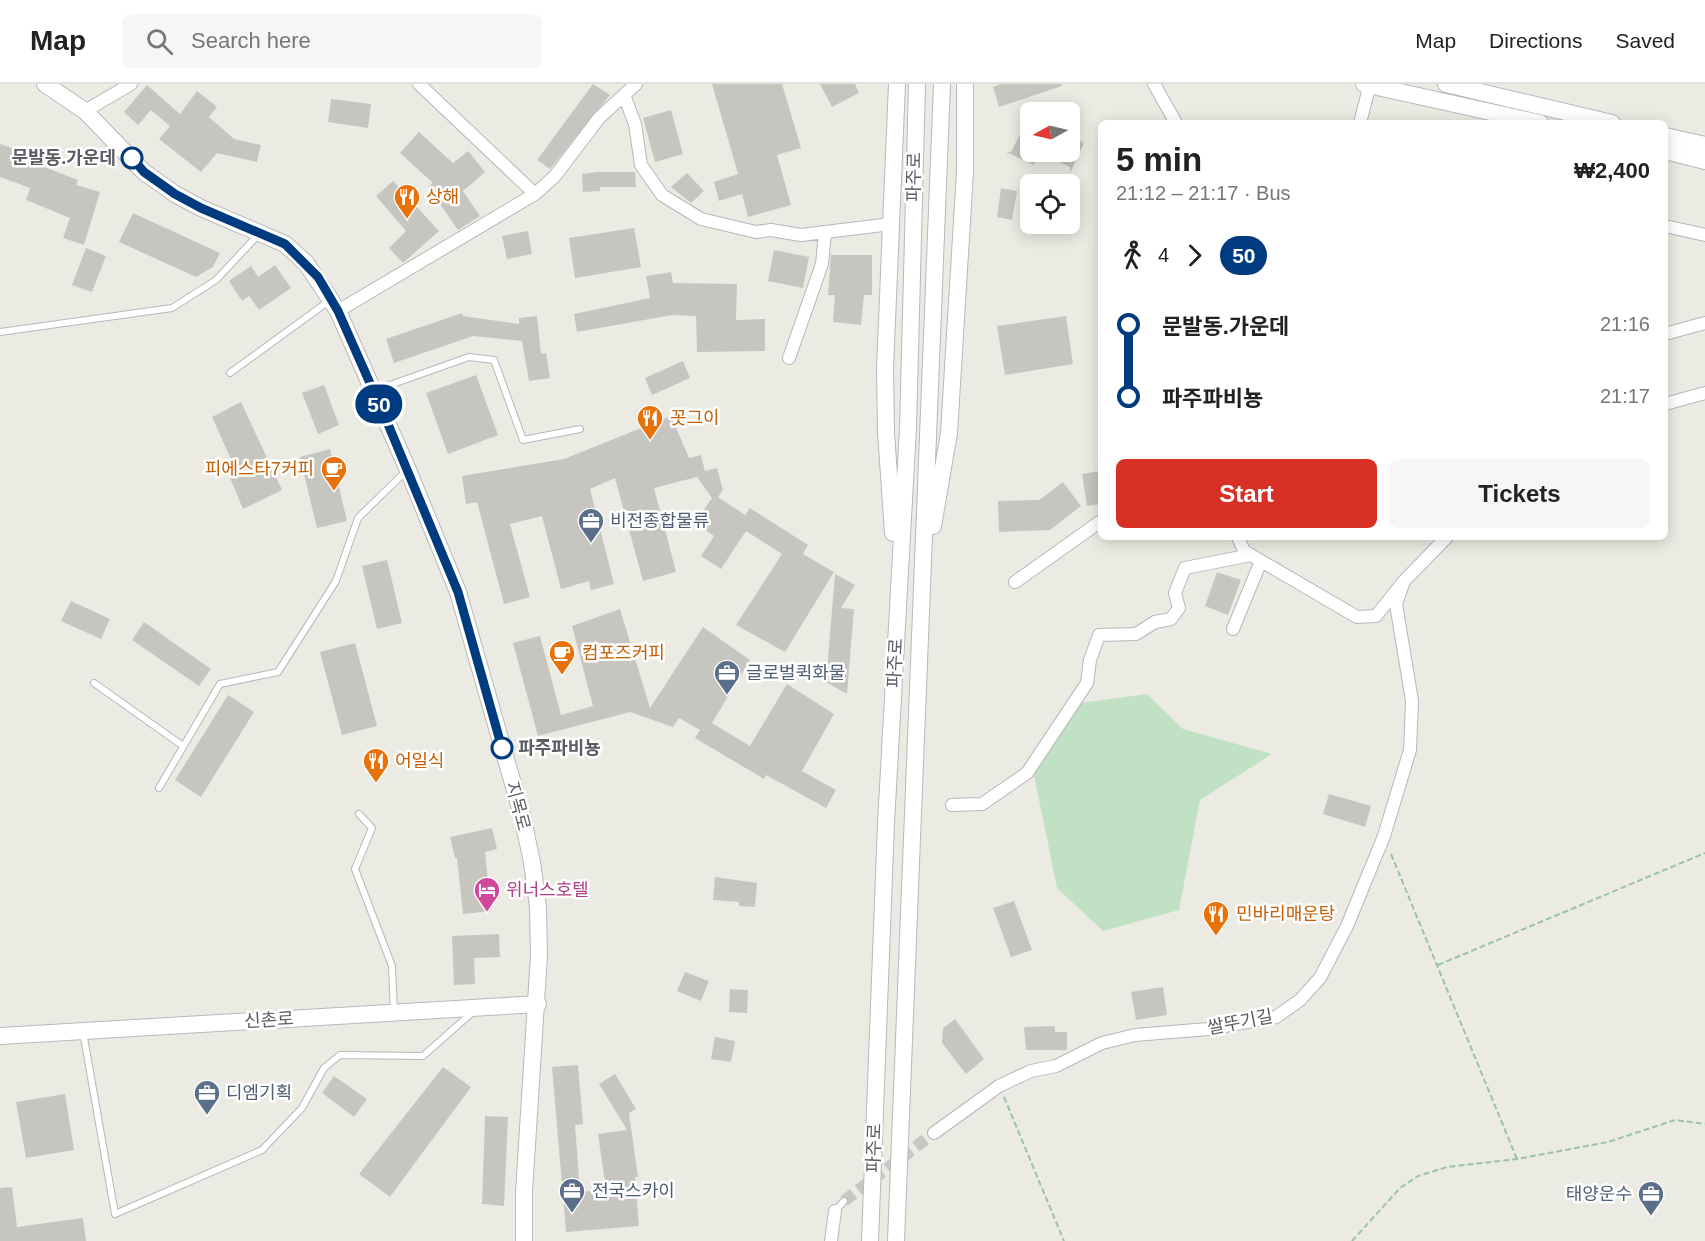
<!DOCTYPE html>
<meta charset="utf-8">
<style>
:root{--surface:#fff;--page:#f6f6f6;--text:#222;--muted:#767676;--line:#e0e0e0;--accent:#d93025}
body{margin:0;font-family:Helvetica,"Noto Sans KR",sans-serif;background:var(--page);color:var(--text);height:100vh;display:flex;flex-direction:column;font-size:22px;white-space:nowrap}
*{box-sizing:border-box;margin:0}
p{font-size:20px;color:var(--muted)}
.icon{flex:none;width:33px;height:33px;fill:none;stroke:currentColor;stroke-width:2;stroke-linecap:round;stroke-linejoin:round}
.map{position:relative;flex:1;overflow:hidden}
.panel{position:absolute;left:1098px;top:36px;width:570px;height:420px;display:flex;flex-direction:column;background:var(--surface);border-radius:9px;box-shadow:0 3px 15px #0003}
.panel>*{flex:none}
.badge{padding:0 12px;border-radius:20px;font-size:21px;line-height:39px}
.needle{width:39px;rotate:262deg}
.controls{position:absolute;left:1020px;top:18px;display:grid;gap:12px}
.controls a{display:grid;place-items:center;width:60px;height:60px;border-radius:9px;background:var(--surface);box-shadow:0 3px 15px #0003;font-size:30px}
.map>.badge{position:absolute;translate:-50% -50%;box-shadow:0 0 0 3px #fff}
.legs{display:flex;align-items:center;gap:9px;height:66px;padding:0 18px;font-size:20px}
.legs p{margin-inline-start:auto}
.summary{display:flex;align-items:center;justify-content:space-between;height:102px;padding:0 18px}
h1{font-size:33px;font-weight:700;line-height:45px}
.cta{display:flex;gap:12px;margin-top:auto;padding:12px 18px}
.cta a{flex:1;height:69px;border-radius:9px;background:var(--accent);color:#fff;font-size:24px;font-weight:700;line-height:69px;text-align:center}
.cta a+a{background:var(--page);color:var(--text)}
ul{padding:0 18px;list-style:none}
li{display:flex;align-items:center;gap:21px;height:72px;font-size:22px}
li i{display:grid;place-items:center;width:9px;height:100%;margin:0 8px;background:currentColor}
li i::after{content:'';width:15px;height:15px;margin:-8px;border:4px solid;border-radius:50%;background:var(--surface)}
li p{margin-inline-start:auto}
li:first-child i{background:linear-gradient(#0000 50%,currentColor 0)}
li:last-child i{background:linear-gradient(currentColor 50%,#0000 0)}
header{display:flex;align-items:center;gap:36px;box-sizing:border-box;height:84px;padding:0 30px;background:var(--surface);border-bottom:2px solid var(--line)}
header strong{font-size:28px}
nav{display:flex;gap:33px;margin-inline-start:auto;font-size:21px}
.search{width:420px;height:54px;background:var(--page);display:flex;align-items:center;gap:15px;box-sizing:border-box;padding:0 21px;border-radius:9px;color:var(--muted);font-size:22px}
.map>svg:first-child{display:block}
.green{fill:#c1e1c4}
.building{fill:#c7c5c0}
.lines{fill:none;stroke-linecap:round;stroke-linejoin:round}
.street-tunnel{stroke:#c8c8c3;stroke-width:12;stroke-dasharray:12 6;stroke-linecap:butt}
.lane-casing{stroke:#b5b7bc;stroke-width:8}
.street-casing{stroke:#b5b7bc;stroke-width:14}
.secondary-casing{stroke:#b6b8bd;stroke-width:18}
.path{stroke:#9cc1a9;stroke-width:2;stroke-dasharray:6 3;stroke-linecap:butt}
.lane{stroke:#fff;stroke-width:6}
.street{stroke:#fff;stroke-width:12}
.secondary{stroke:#fff;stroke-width:16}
.line-1-casing{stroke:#fff;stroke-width:14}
.line-1{stroke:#003b80;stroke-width:9}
.stop-1-dot{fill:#fff;stroke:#003b80;stroke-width:3}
.labels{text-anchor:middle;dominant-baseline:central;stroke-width:5;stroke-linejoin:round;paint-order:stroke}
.stop-label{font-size:18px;font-weight:bold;fill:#5b5d62;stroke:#fff;text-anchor:end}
.street-label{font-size:18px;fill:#5b5d62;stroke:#fff}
.food-label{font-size:18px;fill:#c56008;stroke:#fff;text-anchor:start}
.service-label{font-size:18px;fill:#4e5e75;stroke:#fff;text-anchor:start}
.hotel-label{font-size:18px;fill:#b23c85;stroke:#fff;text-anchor:start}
</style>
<header>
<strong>Map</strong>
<div class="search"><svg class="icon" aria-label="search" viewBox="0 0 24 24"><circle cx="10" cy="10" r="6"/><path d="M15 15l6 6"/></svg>Search here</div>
<nav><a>Map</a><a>Directions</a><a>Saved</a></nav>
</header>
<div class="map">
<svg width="1705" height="1157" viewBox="0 0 1705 1157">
<rect width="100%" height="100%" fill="#ecebe3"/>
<path class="green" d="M1147,610L1183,645L1272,670L1200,716L1179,826L1103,847L1057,804L1033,686L1080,619Z"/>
<path class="building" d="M593,0L610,11L550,85L537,76Z
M712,0H782L801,64L777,71L791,121L748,133L742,110L719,117L714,98L738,90Z
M820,0H855L859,9L832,23Z
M1001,0H1062V2L999,23L993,3Z
M147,1L180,30L197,7L217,23L209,33L234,55L261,61L257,78L217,69L201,88L159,55L170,42L151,26L138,41L124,28Z
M331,15L371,20L368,44L328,38Z
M671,26L683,70L655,78L643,34Z
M1030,31V68H1070V51L1084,59L1070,89V83L1041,69L1034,81L1006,68H1011Z
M419,48L453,79L468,67L485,88L463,107L480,132L458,146L428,103L433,99L400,69Z
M0,60L23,68L21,74L78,96L76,101L100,108L84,161L63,154L70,134L26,116L30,104L0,93Z
M598,88H635L636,103H600V107L583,108L582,90Z
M687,89L704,107L691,119L671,103Z
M393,97L439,147L403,179L389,164L406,147L376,112Z
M1001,104L1017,107L1012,136L997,133Z
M133,129L220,169L213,183L196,193L119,158Z
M634,144L641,183L575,194L569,154Z
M528,147L532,170L507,175L502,152Z
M86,164L106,172L92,208L72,201Z
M774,166L809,173L803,204L768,197Z
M831,171H872V211H864L861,241L833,238L835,211H828Z
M275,181L291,204L259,226L249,212L242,217L229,197L251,182L258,193Z
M671,188L673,199L737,200L736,236L765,235V267L697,268L696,232L672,231L577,248L574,230L650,214L646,192Z
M462,229L463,232L519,240V234L537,232L541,270L546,269L550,294L529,297L522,257L473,252L394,279L386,255Z
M1066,232L1073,280L1005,291L997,242Z
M683,277L690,294L652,311L645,294Z
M476,291L498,351L448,370L426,309Z
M324,301L339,341L318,350L302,309Z
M241,318L282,406L243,425L230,394L238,391L212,333Z
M671,332L689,374L701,371L705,387L717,384L723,406L718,413L745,431L750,424L808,461L803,470L834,488L785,568L736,541L782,470L746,447L721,485L701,472L714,452L695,439L712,414L697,393L654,404L676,488L643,497L615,394L590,405L614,500L591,506L589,497L561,505L542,432L510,440L530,513L504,520L477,418L466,420L462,392L564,375Z
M330,365L347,437L317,444L300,373Z
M1101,387V420L1087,422L1082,390Z
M1063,398L1081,422L1050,446L999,448L998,417L1039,416Z
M387,476L402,539L377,545L362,482Z
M1217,488L1241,496L1228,531L1205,522Z
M835,490L855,501L841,524L854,525L847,610L826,598Z
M71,517L110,535L101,555L61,537Z
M620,525L650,624L703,543L750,576L712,639L750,662L787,600L834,630L802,687L836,706L826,724L766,691L764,695L695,654L700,646L679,634L673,643L630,628L538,652L513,559L540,552L561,631L593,622L572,542Z
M144,538L211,585L199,602L132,556Z
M355,559L377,642L342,651L320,568Z
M228,611L254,628L201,713L175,696Z
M1329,710L1371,722L1365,743L1323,730Z
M492,744L497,765L485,768L491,827L463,830L457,774H455L450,753Z
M715,793L757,799L755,823L739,822V818L713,816Z
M1014,817L1032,866L1011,873L993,824Z
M499,850L500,873L474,874L475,900L454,901L452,852Z
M685,888L709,897L701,917L677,907Z
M1163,903L1167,931L1136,936L1131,908Z
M730,905L748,906L747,929L729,928Z
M955,935L984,975L966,990L942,959L943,944Z
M1055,942V948H1067V966H1026L1024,943Z
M715,953L735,957L731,978L711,975Z
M578,981L583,1040L575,1041L580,1108L606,1105L598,1050L627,1046L599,1000L615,990L636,1025L629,1029L638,1093H635L639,1142L566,1148L552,983Z
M443,983L471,1003L390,1113L359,1090Z
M334,992L367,1015L354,1033L322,1009Z
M65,1010L74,1066L26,1074L16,1018Z
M485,1032L508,1033L504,1122L482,1120Z
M12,1103L17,1143L83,1134L86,1157H0V1104Z"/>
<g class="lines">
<path class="street-tunnel" d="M844,1117L934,1049"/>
<g class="lane-casing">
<path id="lane" d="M0,248L172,224L216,196L258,151
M230,289L329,217
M373,307L469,273L494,276L523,356L580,345
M94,599L183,662
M159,704L220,600L278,588L336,497L358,434L406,387
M359,730L372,744L355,785L392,882L394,928
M83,948L115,1130L262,1066L302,1024L324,984L340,971L423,972L474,927
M835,1127L844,1117"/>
</g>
<g class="street-casing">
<path id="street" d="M419,0L535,110
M1154,0L1176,39
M624,11L635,40L641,81L662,111L701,135L756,148L771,146L801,151L891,140
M85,27L131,0
M1360,39L1370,0
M1665,142L1705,151
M338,227L535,110L555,92L599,34L636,0
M1665,250L1705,239
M789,274L822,180L825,149
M1665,320L1705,309
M1238,453L1244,467L1357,533L1376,532L1404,497L1447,453
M1015,498L1101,437
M1233,545L1261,477
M952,721L982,720L1027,689L1087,599L1090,576L1099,551L1136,550L1155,538L1171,535L1179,524L1175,509L1185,484L1251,471
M934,1049L999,1002L1031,987L1056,982L1102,959L1135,951L1208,945L1276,933L1300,916L1320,894L1347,842L1384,752L1410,666L1412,617L1396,520L1404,497
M831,1157L835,1127"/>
</g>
<g class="secondary-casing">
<path id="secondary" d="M45,0L85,27L144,88L175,110L201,124L285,160L306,179L338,227L408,386L458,508L522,731L532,778L538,823L539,871L524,1108V1157
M1364,0L1540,39
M1446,0L1612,39
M1665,52L1705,61
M1665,67L1705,77
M933,442L949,349L965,88V0
M893,449L886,348L885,284L897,0
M0,952L538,920
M870,1157L886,739L908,344L917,0
M896,1157L942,0"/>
</g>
<path class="path" d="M1391,770L1517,1075
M1438,881L1705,769
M1004,1013L1064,1157
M1352,1157L1400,1104L1418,1092L1447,1083L1517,1075L1608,1058L1675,1036L1705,1040"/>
<use href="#lane" class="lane"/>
<use href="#street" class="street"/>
<use href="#secondary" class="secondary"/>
</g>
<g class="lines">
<g class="line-1-casing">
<path id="line-1" d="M132,74L144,88L175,110L201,124L285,160L318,193L338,227L385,333L458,508L502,664"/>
</g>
<use href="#line-1" class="line-1"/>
</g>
<defs>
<g id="restaurant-pin" transform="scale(1.35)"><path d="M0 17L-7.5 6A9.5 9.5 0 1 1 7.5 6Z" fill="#e8710a" stroke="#fff"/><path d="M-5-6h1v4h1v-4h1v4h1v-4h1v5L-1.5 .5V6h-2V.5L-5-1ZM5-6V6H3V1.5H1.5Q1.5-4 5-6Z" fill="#fff"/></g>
<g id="cafe-pin" transform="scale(1.35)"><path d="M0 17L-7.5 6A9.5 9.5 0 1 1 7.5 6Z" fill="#e8710a" stroke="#fff"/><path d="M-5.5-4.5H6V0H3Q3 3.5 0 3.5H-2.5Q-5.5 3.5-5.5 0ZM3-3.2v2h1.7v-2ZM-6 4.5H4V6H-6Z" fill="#fff"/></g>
<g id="office-pin" transform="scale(1.35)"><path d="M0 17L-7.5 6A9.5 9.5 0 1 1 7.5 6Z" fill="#5c6f8a" stroke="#fff"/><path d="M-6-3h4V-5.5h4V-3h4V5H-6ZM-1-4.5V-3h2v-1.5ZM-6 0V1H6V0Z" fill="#fff"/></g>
<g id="hotel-pin" transform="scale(1.35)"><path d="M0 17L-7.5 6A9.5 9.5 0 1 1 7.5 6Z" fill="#d1479c" stroke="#fff"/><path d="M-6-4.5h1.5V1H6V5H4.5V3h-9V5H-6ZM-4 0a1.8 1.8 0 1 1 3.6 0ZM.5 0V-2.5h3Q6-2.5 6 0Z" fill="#fff"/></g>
</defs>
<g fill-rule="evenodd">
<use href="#restaurant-pin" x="407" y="113"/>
<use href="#restaurant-pin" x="650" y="334"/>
<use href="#cafe-pin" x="334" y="385"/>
<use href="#office-pin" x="591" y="437"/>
<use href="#cafe-pin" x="562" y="569"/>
<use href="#office-pin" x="727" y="589"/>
<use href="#restaurant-pin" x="376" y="677"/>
<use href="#hotel-pin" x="487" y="806"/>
<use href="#restaurant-pin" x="1216" y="830"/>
<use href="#office-pin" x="207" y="1009"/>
<use href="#office-pin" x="572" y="1107"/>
<use href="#office-pin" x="1651" y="1110"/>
</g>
<g class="stop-1-dot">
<circle cx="132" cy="74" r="10"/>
<circle cx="502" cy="664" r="10"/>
</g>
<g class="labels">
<g class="stop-label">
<text x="116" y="74">문발동.가운데</text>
<text x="518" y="664" text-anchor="start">파주파비뇽</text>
</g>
<g class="street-label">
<text transform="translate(914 93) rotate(-89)">파주로</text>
<text transform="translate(895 579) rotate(-87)">파주로</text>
<text transform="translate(518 722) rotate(75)">지목로</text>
<text transform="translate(269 936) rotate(-3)">신촌로</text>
<text transform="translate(1240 938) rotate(-11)">쌀뚜기길</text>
<text transform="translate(874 1064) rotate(-88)">파주로</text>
</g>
<g class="food-label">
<text x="426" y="113">상해</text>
<text x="670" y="334">꼿그이</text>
<text x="314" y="385" text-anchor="end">피에스타7커피</text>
<text x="582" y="569">컴포즈커피</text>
<text x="395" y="677">어일식</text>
<text x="1236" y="830">민바리매운탕</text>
</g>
<g class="service-label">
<text x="610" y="437">비전종합물류</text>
<text x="746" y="589">글로벌퀵화물</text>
<text x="226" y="1009">디엠기획</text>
<text x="592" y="1107">전국스카이</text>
<text x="1632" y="1110" text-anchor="end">태양운수</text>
</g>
<g class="hotel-label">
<text x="506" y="806">위너스호텔</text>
</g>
</g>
</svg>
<div class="controls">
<a><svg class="needle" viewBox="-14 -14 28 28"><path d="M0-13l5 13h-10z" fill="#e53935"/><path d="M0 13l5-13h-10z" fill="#767676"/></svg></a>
<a><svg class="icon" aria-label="locate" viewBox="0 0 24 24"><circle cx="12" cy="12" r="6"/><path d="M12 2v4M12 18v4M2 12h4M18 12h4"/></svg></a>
</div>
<b class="badge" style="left:379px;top:320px;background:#003b80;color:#fff">50</b>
<section class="panel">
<div class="summary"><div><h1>5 min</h1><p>21:12 – 21:17 · Bus</p></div><b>₩2,400</b></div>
<div class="legs"><svg class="icon" aria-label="walk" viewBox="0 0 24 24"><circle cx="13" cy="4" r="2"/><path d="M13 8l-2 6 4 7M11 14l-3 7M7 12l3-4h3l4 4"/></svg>4<svg class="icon" aria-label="forward" viewBox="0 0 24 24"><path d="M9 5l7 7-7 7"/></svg><b class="badge" style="background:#003b80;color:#fff">50</b></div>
<ul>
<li><i style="color:#003b80"></i><b>문발동.가운데</b><p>21:16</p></li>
<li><i style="color:#003b80"></i><b>파주파비뇽</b><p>21:17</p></li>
</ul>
<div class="cta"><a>Start</a><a>Tickets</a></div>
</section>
</div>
